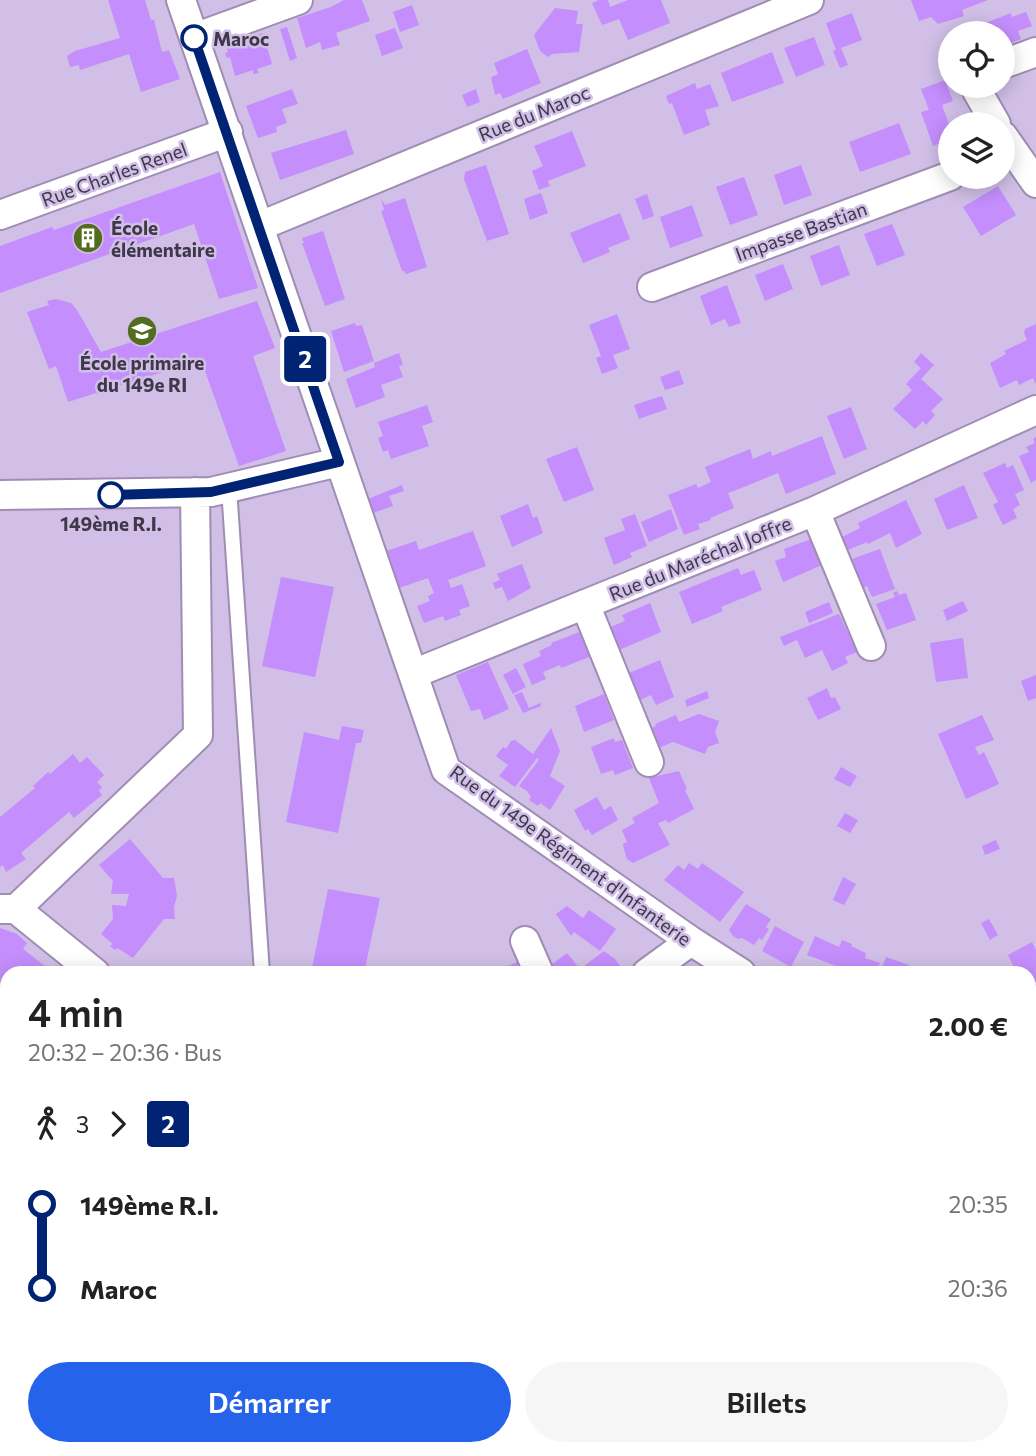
<!DOCTYPE html>
<html lang="fr">
<meta charset="utf-8">
<style>
:root{--surface:#fff;--page:#f6f6f6;--text:#222;--muted:#767676;--accent:#2563eb}
body{margin:0;font-family:Commissioner,sans-serif;background:var(--page);color:var(--text);height:100vh;display:flex;flex-direction:column;font-size:26px;white-space:nowrap}
*{box-sizing:border-box;margin:0}
p{font-size:23px;color:var(--muted)}
.icon{flex:none;width:38px;height:38px;fill:none;stroke:currentColor;stroke-width:2;stroke-linecap:round;stroke-linejoin:round}
.map{position:relative;flex:1;overflow:hidden}
.panel{position:absolute;left:0px;top:966px;width:1036px;height:490px;display:flex;flex-direction:column;background:var(--surface);border-radius:21px 21px 0 0;box-shadow:0 4px 18px #0003}
.panel>*{flex:none}
.badge{padding:0 14px;border-radius:5px;font-size:24px;line-height:46px}
.tools{position:absolute;left:938px;top:21px;display:grid;gap:14px}
.tools a{display:grid;place-items:center;width:77px;height:77px;border-radius:50%;background:var(--surface);box-shadow:0 4px 18px #0003;font-size:35px}
.map>.badge{position:absolute;translate:-50% -50%;box-shadow:0 0 0 4px #fff}
.legs{display:flex;align-items:center;gap:10px;height:77px;padding:0 28px;font-size:23px}
.legs p{margin-inline-start:auto}
.summary{display:flex;align-items:center;justify-content:space-between;height:119px;padding:0 28px}
h1{font-size:38px;font-weight:600;line-height:52px}
.cta{display:flex;gap:14px;margin-top:auto;padding:14px 28px}
.cta a{flex:1;height:80px;border-radius:42px;background:var(--accent);color:#fff;font-size:28px;font-weight:600;line-height:80px;text-align:center}
.cta a+a{background:var(--page);color:var(--text)}
ul{padding:0 28px;list-style:none}
li{display:flex;align-items:center;gap:24px;height:84px;font-size:26px}
li i{display:grid;place-items:center;width:10px;height:100%;margin:0 9px;background:currentColor}
li i::after{content:'';width:18px;height:18px;margin:-9px;border:5px solid;border-radius:50%;background:var(--surface)}
li p{margin-inline-start:auto}
li:first-child i{background:linear-gradient(#0000 50%,currentColor 0)}
li:last-child i{background:linear-gradient(currentColor 50%,#0000 0)}
.map>svg:first-child{display:block}
.building{fill:#c48efc}
.lines{fill:none;stroke-linecap:round;stroke-linejoin:round}
.lane-casing{stroke:#9f8db3;stroke-width:18}
.street-casing{stroke:#9f8db3;stroke-width:32}
.secondary-casing{stroke:#9f8db3;stroke-width:42}
.lane{stroke:#fff;stroke-width:14}
.street{stroke:#fff;stroke-width:28}
.secondary{stroke:#fff;stroke-width:38}
.line-1-casing{stroke:#fff;stroke-width:16}
.line-1{stroke:#002374;stroke-width:10}
.stop-1-dot{fill:#fff;stroke:#002374;stroke-width:3.5}
.labels{text-anchor:middle;dominant-baseline:central;stroke-width:5;stroke-linejoin:round;paint-order:stroke}
.stop-label{font-size:19px;font-weight:bold;fill:#3f3848;stroke:#d1bfe7;text-anchor:start}
.street-label{font-size:19px;fill:#3f3848;stroke:#d1bfe7}
.poi-label{font-size:19px;font-weight:bold;fill:#3f3848;stroke:#d1bfe7;text-anchor:start}
</style>
<div class="map">
<svg width="1036" height="1456" viewBox="0 0 1036 1456">
<rect width="100%" height="100%" fill="#d1bfe7"/>
<path class="building" d="M108,0H145L151,20H154L162,52L169,50L180,79L141,92L129,54L80,70L79,65L70,67L67,56L75,51L120,38Z
M344,0H362L370,21L336,33L340,45L322,50L320,42L306,48L297,18L331,7Z
M599,0H608L610,7L628,0H661L670,23L628,40L619,19L602,25L592,3Z
M911,0H988L962,10L964,16L938,24L931,17L919,21Z
M412,5L419,25L400,32L393,12Z
M555,8L578,11L576,24H583L579,52L552,54L548,57L540,51L534,35Z
M1026,12L1032,26L1018,31L1021,39L1003,46V33H972L970,29L1011,13L1012,17Z
M852,13L862,40L841,48L848,65L840,68L833,51L836,50L826,23Z
M287,27L297,58L290,61L280,29Z
M395,28L403,48L382,56L375,35Z
M263,33L272,64L257,69L259,73L253,74V70L235,76L230,57L227,58L225,53L228,52L226,46Z
M814,37L825,65L796,77L784,48Z
M527,49L541,83L503,99L500,93L495,95L491,77L498,74L494,63Z
M772,52L784,83L732,102L721,73Z
M945,80L953,101L942,105L950,127V140L933,146L921,112L929,110L921,89Z
M695,83L697,89L710,84L719,106L705,110L710,125L684,135L672,103L669,104L666,96Z
M292,89L298,104L282,109L287,123L276,127L277,132L258,138L246,106Z
M476,89L480,102L467,107L462,95Z
M899,123L911,154L860,172L849,142Z
M346,130L354,154L280,180L271,153Z
M572,131L586,166L548,181L550,186L539,190L532,171L543,166L534,146Z
M486,165L509,234L487,241L464,179L465,172Z
M801,165L812,195L784,205L774,175Z
M220,172L258,288L219,299L194,224L0,293V246L52,227L54,230Z
M744,177L758,215L730,225L716,187Z
M998,186L1016,215L981,236L963,207Z
M541,193L548,213L530,220L524,199Z
M647,194L654,216L643,220L635,199Z
M405,198L427,267L406,274L404,271H402L381,211L384,210L381,199L385,205Z
M692,205L703,236L670,248L660,217Z
M620,213L630,239L608,248L610,252L583,263L570,233Z
M892,224L905,255L877,266L864,234Z
M323,231L345,299L325,306L302,243H304L302,238Z
M839,245L850,275L821,286L810,256Z
M783,264L793,289L765,301L755,275Z
M727,285L741,323L729,327L725,319L711,325L700,296Z
M56,299L71,303L77,310L101,352L257,301L275,348L253,356L286,451L239,466L201,360L68,402L56,366L49,369L27,312L49,305L47,301Z
M617,314L630,349L613,355L618,368L602,374L596,358L601,356L589,325Z
M355,323L356,326L362,325L374,361L344,372L331,331Z
M1036,324V384L1033,378L1019,385L1017,380L1000,388L990,363L1006,354L1004,351L1027,340L1024,333L1025,329Z
M399,353L403,365L399,366L403,377L381,385L385,397L356,408L346,379L375,367L374,363Z
M921,353L934,365L921,379L943,399L931,411L935,415L926,425L923,421L915,429L893,409L912,390L906,384L921,368L914,362Z
M679,370L684,384L665,390L660,377Z
M662,396L667,409L639,419L634,405Z
M427,405L433,422L422,426L429,446L391,459L388,450L383,452L378,438L383,436L378,422Z
M851,407L867,449L844,459L827,416Z
M822,436L836,474L786,494L778,473L744,487L728,493L734,508L710,518L711,520L698,524L700,529L684,535L668,495L696,484L698,488L711,482L705,467L750,449L753,459L771,451L772,456Z
M1036,437V480L1031,483L1019,456L1029,452L1026,447L1035,443L1033,439Z
M577,447L594,490L564,502L546,459Z
M1005,463L1007,468L1013,465L1024,490L1015,494L1020,505L1013,509L1017,518L1003,525L993,505L998,502L983,473Z
M402,485L404,491L389,496L393,506L373,513L368,499Z
M964,485L978,518L947,530L934,499Z
M906,500L922,534L896,548L890,533L868,544L867,542L848,550L842,537L860,528L858,523Z
M528,504L533,518L537,516L543,533L512,547L500,516Z
M671,509L678,529L649,542L641,522Z
M635,514L647,546L630,553L632,557L614,565L604,538L625,530L621,519Z
M473,531L486,566L448,580L451,588L462,584L470,606L459,610L461,615L445,621L443,616L424,623L417,606L430,601L428,596L434,593L428,578L399,588L386,551L416,541L419,550Z
M811,539L822,565L783,582L775,561L786,557L784,549Z
M880,549L895,589L872,597L867,586L863,588L852,559Z
M522,564L531,588L508,601L502,587L495,589L493,583L500,580L497,574Z
M738,568L741,575L754,570L762,590L721,607L723,611L692,624L679,592Z
M281,577L334,587L315,677L262,666Z
M897,591L899,595L906,593L916,620L887,630L876,604L895,597L893,593Z
M963,601L968,611L947,621L943,610Z
M829,602L833,613L809,623L805,612Z
M650,603L661,632L617,651L608,628L625,621L622,615Z
M839,614L857,652L845,657L848,663L832,671L822,650L805,658L797,640L784,646L780,637Z
M582,631L592,656L561,668L560,665L543,672L546,679L532,685L523,664L541,656L539,651L552,645L551,643Z
M963,638L968,678L936,682L930,643Z
M660,660L674,697L656,705L651,695L640,700L629,673Z
M488,662L509,709L484,720L480,709L471,711L456,675Z
M516,668L526,687L513,694L503,675Z
M1036,675V698L1028,701L1021,681Z
M827,688L831,698L835,697L841,709L818,720L807,698Z
M707,691L709,698L687,707L685,700Z
M522,692L529,708L540,703L541,706L523,713L514,695Z
M604,694L614,720L584,732L575,706Z
M699,714L719,721L715,732L719,743L708,747L705,754L673,742L659,748L651,728L656,726L655,724L676,715L679,722Z
M982,715L994,740L975,747L979,755L984,752L999,784L966,799L938,734Z
M342,726L364,730L361,743H356L338,833L286,822L304,732L339,740Z
M551,728L560,751L550,776L565,786L550,810L540,803L538,806L529,800L531,797L527,791L519,786L539,760L537,758L515,787L499,776L508,765L496,756L503,747L506,749L511,741L515,740L533,754Z
M614,738L615,742L622,740L633,768L615,775L613,770L601,774L591,747Z
M73,754L80,763L87,757L104,775L97,782L102,787L99,791L102,795L74,818L69,812L21,853L26,859L6,872L3,865L0,867V817L35,788L33,786L48,772L50,774Z
M841,767L857,776L850,787L834,779Z
M679,771L687,789L685,790L694,809L668,823L666,820L658,823L670,845L633,863L627,859L625,853L623,844L627,842L622,830L635,823L632,818L659,803L649,778Z
M597,797L604,810L611,806L618,820L592,835L588,829L585,831L574,810Z
M845,813L858,820L850,833L837,826Z
M130,839L163,878H174L177,896L174,907L175,919H164L133,958L122,951L117,948L115,950L110,946L113,944L101,934L113,919L112,905L126,906L129,894H111L113,881L99,865Z
M996,840L1000,849L985,855L982,846Z
M689,863L698,869L702,863L744,892L720,922L664,880L678,865L684,870Z
M843,877L856,884L844,905L833,900Z
M328,889L380,898L364,973H311Z
M746,904L771,919L766,927L769,929L762,940L759,938L754,945L742,938L738,939L733,936L729,930Z
M567,906L583,918L589,910L616,929L600,951L574,932L571,936L556,914Z
M989,919L998,935L990,940L981,923Z
M775,926L804,942L791,967L762,951Z
M0,928L17,934L27,943L23,949L54,973H7V988L0,982Z
M815,936L839,947L842,940L852,944L851,946L866,953L865,958L880,963L875,973H839L842,968L807,955Z
M1032,942L1036,950V995L1029,999V973H1006L1015,969L1008,955Z
M604,951L615,959L625,973H557L551,965L567,953L580,969Z
M886,957L909,965L906,973H880Z
M517,962L522,973H492Z
M1032,1105L1036,1110V1128L1029,1134V1107Z
M0,1127L7,1133V1283L0,1284Z
M1036,1369V1415L1029,1420V1375Z
M52,1449H132L135,1454L32,1456Z
M234,1449H312L297,1456H220Z
M387,1449H428L431,1456H391Z
M593,1449H629L631,1456H594Z
M902,1449H988L978,1456H897L895,1453Z"/>
<g class="lines">
<g class="lane-casing">
<path id="lane" d="M229,488L262,973"/>
</g>
<g class="street-casing">
<path id="street" d="M181,0L446,770L691,941L741,973
M194,38L298,0
M1003,64L1036,52
M977,86L976,89L996,124
M1003,136L1036,183
M0,215L228,132
M260,226L809,0
M652,287L950,176
M0,495L211,492L339,462
M815,511L871,646
M585,604L649,762
M413,674L815,511L1036,410
M0,909H16L198,735L195,492
M16,909L95,973
M525,941L539,973
M647,973L691,941
M1029,1019L1036,1016
M1029,1084L1036,1086
M866,1449L870,1456
M185,1456L198,1449
M724,1456L737,1449"/>
</g>
<g class="secondary-casing">
<path id="secondary" d="M1011,1456L1022,1449"/>
</g>
<use href="#lane" class="lane"/>
<use href="#street" class="street"/>
<use href="#secondary" class="secondary"/>
</g>
<g class="lines">
<g class="line-1-casing">
<path id="line-1" d="M111,495L211,492L339,462L194,38"/>
</g>
<use href="#line-1" class="line-1"/>
</g>
<defs>
<g id="building-disc" transform="scale(1.575)"><circle r="9.5" fill="#536c1e" stroke="#d1bfe7"/><path d="M-4-6H4V6H1V3H-1V6H-4ZM-2.5-4.3h1.7v1.8h-1.7ZM.8-4.3h1.7v1.8H.8ZM-2.5-1h1.7V.8h-1.7ZM.8-1h1.7V.8H.8Z" fill="#fff"/></g>
<g id="school-disc" transform="scale(1.575)"><circle r="9.5" fill="#536c1e" stroke="#d1bfe7"/><path d="M0-5L7-2L0 1L-7-2ZM-4 1L0 2.5L4 1V4Q0 6-4 4Z" fill="#fff"/></g>
</defs>
<g fill-rule="evenodd">
<use href="#building-disc" x="88" y="238"/>
<use href="#school-disc" x="142" y="331"/>
</g>
<g class="stop-1-dot">
<circle cx="194" cy="38" r="12"/>
<circle cx="111" cy="495" r="12"/>
</g>
<g class="labels">
<g class="stop-label">
<text x="213" y="38">Maroc</text>
<text x="111" y="523" text-anchor="middle">149ème R.I.</text>
</g>
<g class="street-label">
<text transform="translate(534 113) rotate(-22)">Rue du Maroc</text>
<text transform="translate(114 174) rotate(-20)">Rue Charles Renel</text>
<text transform="translate(801 231) rotate(-20)">Impasse Bastian</text>
<text transform="translate(700 558) rotate(-22)">Rue du Maréchal Joffre</text>
<text transform="translate(571 855) rotate(36)">Rue du 149e Régiment d'Infanterie</text>
</g>
<g class="poi-label">
<text x="111" y="227">École<tspan x="111" dy="22">élémentaire</tspan></text>
<text x="142" y="362" text-anchor="middle">École primaire<tspan x="142" dy="22">du 149e RI</tspan></text>
</g>
</g>
</svg>
<div class="tools">
<a><svg class="icon" aria-label="locate" viewBox="0 0 24 24"><circle cx="12" cy="12" r="6"/><path d="M12 2v4M12 18v4M2 12h4M18 12h4"/></svg></a>
<a><svg class="icon" aria-label="layers" viewBox="0 0 24 24"><path d="M12 4l9 5-9 5-9-5zM3 14l9 5 9-5"/></svg></a>
</div>
<b class="badge" style="left:305px;top:359px;background:#002374;color:#fff">2</b>
<section class="panel">
<div class="summary"><div><h1>4 min</h1><p>20:32 – 20:36 · Bus</p></div><b>2.00 €</b></div>
<div class="legs"><svg class="icon" aria-label="walk" viewBox="0 0 24 24"><circle cx="13" cy="4" r="2"/><path d="M13 8l-2 6 4 7M11 14l-3 7M7 12l3-4h3l4 4"/></svg>3<svg class="icon" aria-label="forward" viewBox="0 0 24 24"><path d="M9 5l7 7-7 7"/></svg><b class="badge" style="background:#002374;color:#fff">2</b></div>
<ul>
<li><i style="color:#002374"></i><b>149ème R.I.</b><p>20:35</p></li>
<li><i style="color:#002374"></i><b>Maroc</b><p>20:36</p></li>
</ul>
<div class="cta"><a>Démarrer</a><a>Billets</a></div>
</section>
</div>
